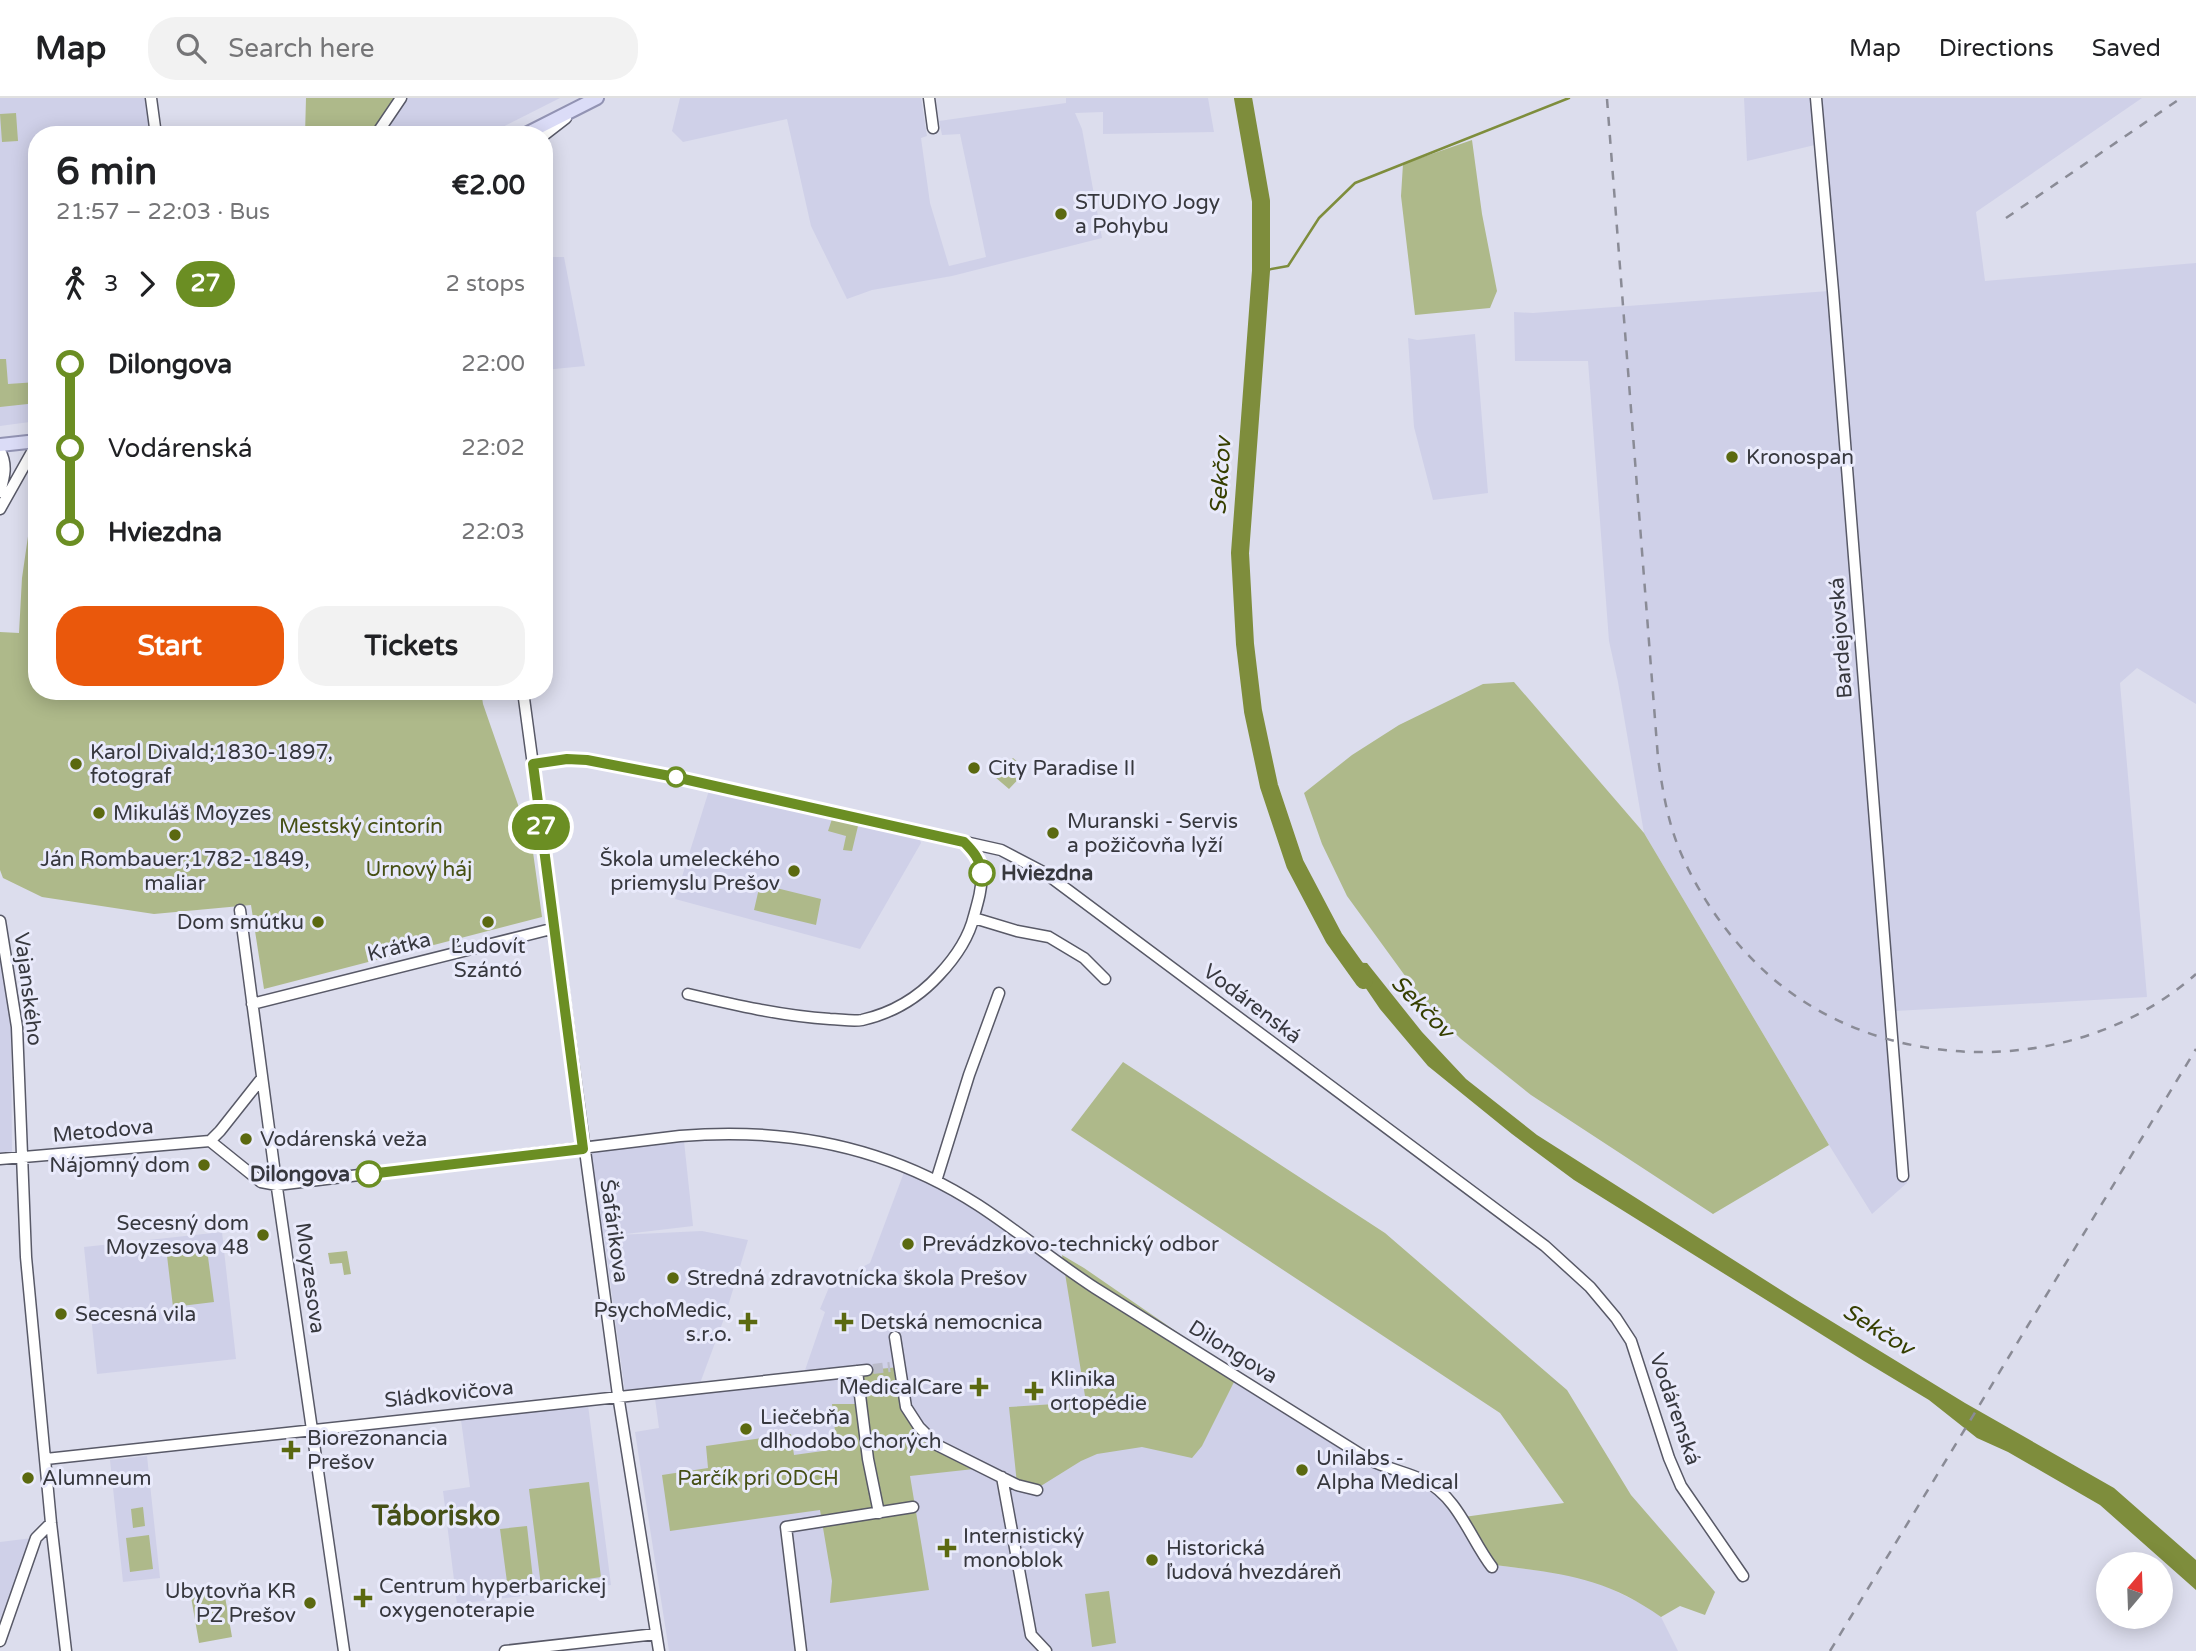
<!DOCTYPE html>
<meta charset="utf-8">
<style>
:root{--surface:#fff;--page:#f2f2f2;--text:#202124;--muted:#757577;--line:#e0e0e0;--accent:#ea580c}
body{margin:0;font-family:"Varela Round",sans-serif;background:var(--page);color:var(--text);height:100vh;display:flex;flex-direction:column;font-size:26px;white-space:nowrap}
*{box-sizing:border-box;margin:0}
p{font-size:23px;color:var(--muted)}
.icon{flex:none;width:38px;height:38px;fill:none;stroke:currentColor;stroke-width:2;stroke-linecap:round;stroke-linejoin:round}
.map{position:relative;flex:1;overflow:hidden}
.drawer{position:absolute;left:28px;top:28px;width:525px;height:574px;display:flex;flex-direction:column;background:var(--surface);border-radius:28px;box-shadow:0 4px 18px #0003}
.drawer>*{flex:none}
.badge{padding:0 14px;border-radius:23px;font-size:24px;line-height:46px}
.needle{width:46px;rotate:19deg}
.buttons{position:absolute;left:2096px;top:1454px;display:grid;gap:14px}
.buttons a{display:grid;place-items:center;width:77px;height:77px;border-radius:50%;background:var(--surface);box-shadow:0 4px 18px #0003;font-size:35px}
.map>.badge{position:absolute;translate:-50% -50%;box-shadow:0 0 0 4px #fff}
.legs{display:flex;align-items:center;gap:10px;height:77px;padding:0 28px;font-size:23px}
.legs p{margin-inline-start:auto}
.summary{display:flex;align-items:center;justify-content:space-between;height:119px;padding:0 28px}
h1{font-size:38px;font-weight:700;line-height:52px}
.primary-button{display:flex;gap:14px;margin-top:auto;padding:14px 28px}
.primary-button a{flex:1;height:80px;border-radius:28px;background:var(--accent);color:#fff;font-size:28px;font-weight:700;line-height:80px;text-align:center}
.primary-button a+a{background:var(--page);color:var(--text)}
ul{padding:0 28px;list-style:none}
li{display:flex;align-items:center;gap:24px;height:84px;font-size:26px}
li i{display:grid;place-items:center;width:10px;height:100%;margin:0 9px;background:currentColor}
li i::after{content:'';width:18px;height:18px;margin:-9px;border:5px solid;border-radius:50%;background:var(--surface)}
li p{margin-inline-start:auto}
li:first-child i{background:linear-gradient(#0000 50%,currentColor 0)}
li:last-child i{background:linear-gradient(currentColor 50%,#0000 0)}
header{display:flex;align-items:center;gap:42px;box-sizing:border-box;height:98px;padding:0 35px;background:var(--surface);border-bottom:2px solid var(--line)}
header strong{font-size:33px}
nav{display:flex;gap:38px;margin-inline-start:auto;font-size:24px}
.search{width:490px;height:63px;background:var(--page);display:flex;align-items:center;gap:18px;box-sizing:border-box;padding:0 24px;border-radius:28px;color:var(--muted);font-size:26px}
.map>svg:first-child{display:block}
.built{fill:#cfd0e8}
.green{fill:#aeb98a}
.water{fill:#7e8d3c}
.lines{fill:none;stroke-linecap:round;stroke-linejoin:round}
.stream{stroke:#7e8d3c;stroke-width:2.5}
.river{stroke:#7e8d3c;stroke-width:18}
.minor-tunnel{stroke:#bbbcca;stroke-width:10;stroke-dasharray:10 5;stroke-linecap:butt}
.minor-casing{stroke:#585967;stroke-width:13}
.major-casing{stroke:#9293b3;stroke-width:16}
.minor{stroke:#fff;stroke-width:10}
.major{stroke:#dbdcf7;stroke-width:12}
.rail{stroke:#8a8b96;stroke-width:2.5;stroke-dasharray:9 9;stroke-linecap:butt}
.line-1-casing{stroke:#fff;stroke-width:16}
.line-1{stroke:#6b8e23;stroke-width:10}
.poi-dot{fill:#5b6910;stroke:#e9eafb;stroke-width:2.5}
.stop-1-dot{fill:#fff;stroke:#6b8e23;stroke-width:3.5}
.labels{text-anchor:middle;dominant-baseline:central;stroke-width:6;stroke-linejoin:round;paint-order:stroke}
.poi-label{font-size:21px;fill:#37383e;stroke:#e9eafb;text-anchor:start}
.street-label{font-size:21px;fill:#37383e;stroke:#e9eafb}
.park-label{font-size:21px;fill:#465014;stroke:#e9eafb}
.stop-label{font-size:21px;font-weight:bold;fill:#37383e;stroke:#e9eafb;text-anchor:start}
.water-label{font-size:23px;font-style:italic;fill:#363f00;stroke:#e9eafb}
.district-label{font-size:28px;font-weight:bold;fill:#475118;stroke:#e9eafb}
</style>
<header>
<strong>Map</strong>
<div class="search"><svg class="icon" aria-label="search" viewBox="0 0 24 24"><circle cx="10" cy="10" r="6"/><path d="M15 15l6 6"/></svg>Search here</div>
<nav><a>Map</a><a>Directions</a><a>Saved</a></nav>
</header>
<div class="map">
<svg width="2196" height="1553" viewBox="0 0 2196 1553">
<rect width="100%" height="100%" fill="#dcdded"/>
<path class="built" d="M0,0H149L154,37H37V323L0,328Z
M398,0H560L487,37H371Z
M680,0H921L927,38L921,40L930,105L949,168L986,159L960,36L942,37L939,23L1066,5V0H1208L1214,34L1103,36V14L1075,15L1082,31L1102,140L952,178L872,192L847,201L811,128L787,21L683,44L672,33Z
M1744,0H2142L1976,114L1985,183L2196,165V606L2137,570L2120,585L2147,899L1895,913L1907,1085L1872,1116L1829,1047L1644,735L1618,584L1609,543L1588,263H1515L1514,214L1533,215L1829,193L1819,46L1747,63Z
M544,159H564L585,268L544,272Z
M1475,236L1488,395L1433,402L1414,329L1408,240L1417,242Z
M711,686L916,728L921,745L860,851L675,801Z
M0,857L11,931L12,1054L0,1055Z
M684,1043L693,1128L617,1137L702,1133L748,1142L725,1218L699,1288L803,1278L825,1214L820,1211L830,1187L836,1189L839,1181L870,1165L906,1069L936,1083L1368,1361L1439,1393L1495,1467L1565,1476L1599,1485L1648,1509L1661,1519L1678,1553H669L635,1334L659,1330L656,1308L654,1294H625L604,1138H601L591,1053Z
M222,1134L236,1261L97,1276L84,1149Z
M588,1307L611,1487L457,1506L443,1393L470,1389L461,1322Z
M147,1358L160,1480L123,1484L110,1362Z
M32,1440L26,1456L0,1525V1444Z"/>
<path class="green" d="M306,0H398L371,37H305Z
M16,15L18,43L2,44L0,16Z
M1472,42L1482,116L1497,193L1490,210L1415,217L1401,98L1403,66Z
M0,261H6L8,286L37,284V305L0,309Z
M37,376V593H481L483,606L532,747L542,819L264,891L251,807L154,816L42,799L3,780L0,772V534L19,535L22,480Z
M1514,584L1644,735L1829,1047L1713,1116L1531,997L1461,941L1427,908L1347,798L1322,746L1304,695L1352,657L1399,627L1483,586Z
M1013,660L1027,672L1009,691L995,679Z
M832,721L858,728L852,753L843,752L846,738L828,733Z
M760,786L821,801L816,827L754,812Z
M1123,964L1385,1135L1567,1292L1631,1397L1715,1494L1705,1517L1680,1508L1661,1519C1606,1479 1559,1475 1495,1467L1464,1419L1564,1405L1500,1315L1071,1032Z
M206,1144L214,1204L173,1209L166,1149Z
M347,1153L351,1176L344,1177L342,1165L330,1166L328,1155Z
M1062,1157L1084,1170L1238,1276L1202,1348L1192,1360L1142,1349L1097,1356L1081,1363L1036,1391L1017,1386L1009,1309L1086,1304Z
M900,1269L906,1310L927,1338L983,1370L910,1378L929,1492L830,1505L832,1483L820,1412L670,1433L662,1377L708,1370L706,1348L791,1336L794,1357L837,1351L832,1306H861L857,1273Z
M589,1384L601,1479L541,1488L529,1391Z
M143,1409L145,1428L133,1430L131,1411Z
M527,1428L533,1481L507,1484L500,1431Z
M149,1437L153,1471L130,1474L126,1440Z
M223,1487L232,1539L199,1545L190,1493Z
M1109,1493L1116,1545L1092,1549L1085,1496Z"/>
<path class="water" d="M1348,864L1367,865L1422,934L1466,981L1537,1037L1795,1201L1965,1305L2114,1390L2196,1462V1492L2100,1407L2008,1354L1977,1340L1929,1302L1864,1263L1574,1082L1512,1036L1428,968L1380,911Z"/>
<g class="lines">
<path class="stream" d="M1261,173L1288,168L1319,120L1355,85L1569,0"/>
<path class="river" d="M1243,0L1261,103V173L1240,455L1245,546L1253,613L1269,688L1295,766L1334,840L1364,882"/>
<path class="minor-tunnel" d="M873,1271L890,1269"/>
<g class="minor-casing">
<path id="minor" d="M151,0L156,37
M929,0L933,30
M1816,0L1833,193L1903,1078
M376,37L401,0
M544,37L566,20
M0,353C8,367 4,380 0,394
M0,411L37,345
M523,593L618,1297L659,1553
M533,666L567,661L587,662L675,679L1001,752L1045,775L1545,1148L1590,1189L1616,1220L1631,1243L1669,1360L1681,1388L1743,1478
M240,812L275,1076L344,1553
M974,820L1017,833L1049,839L1084,860L1105,881
M0,823L17,929L26,1159L51,1425L66,1553
M688,896C735,907 782,918 830,921C840,921 852,924 862,922C893,915 918,900 939,877C954,861 969,839 974,818C983,786 988,768 964,744
M252,906L555,830
M210,1043L261,1084L277,1087L680,1038C786,1029 887,1048 978,1107C1018,1133 1055,1164 1095,1190C1186,1247 1277,1304 1368,1361C1387,1371 1407,1374 1425,1383C1458,1399 1471,1442 1492,1469
M210,1043L220,1033L262,980
M0,1061L210,1043
M936,1083L969,977L999,895
M895,1239L906,1309L919,1329L937,1347L1017,1387L1037,1392
M857,1273L868,1361L879,1415
M46,1361L867,1272
M1002,1379L1031,1537L1046,1553
M0,1543L36,1440L51,1425
M505,1553L656,1536
M801,1553L786,1429L913,1409"/>
</g>
<g class="major-casing">
<path id="major" d="M524,37L597,0
M0,347L37,343"/>
</g>
<use href="#minor" class="minor"/>
<use href="#major" class="major"/>
<path class="rail" d="M1607,1L1658,660C1662,689 1667,720 1678,748C1695,791 1724,834 1758,867C1873,980 2076,983 2196,876
M2006,120L2181,0
M1830,1553L2196,951"/>
</g>
<g class="lines">
<g class="line-1-casing">
<path id="line-1" d="M369,1076L583,1051L533,666L567,661L587,662L675,679L964,744C973,753 980,761 982,775"/>
</g>
<use href="#line-1" class="line-1"/>
</g>
<g class="poi-dot">
<circle cx="1061" cy="116" r="7"/>
<circle cx="1732" cy="359" r="7"/>
<circle cx="76" cy="666" r="7"/>
<circle cx="974" cy="670" r="7"/>
<circle cx="99" cy="715" r="7"/>
<circle cx="1053" cy="735" r="7"/>
<circle cx="175" cy="737" r="7"/>
<circle cx="794" cy="773" r="7"/>
<circle cx="318" cy="824" r="7"/>
<circle cx="488" cy="824" r="7"/>
<circle cx="246" cy="1041" r="7"/>
<circle cx="204" cy="1067" r="7"/>
<circle cx="263" cy="1137" r="7"/>
<circle cx="908" cy="1146" r="7"/>
<circle cx="673" cy="1180" r="7"/>
<circle cx="61" cy="1216" r="7"/>
<path d="M744.5 1213.5h7v7h7v7h-7v7h-7v-7h-7v-7h7z"/>
<path d="M840.5 1213.5h7v7h7v7h-7v7h-7v-7h-7v-7h7z"/>
<path d="M975.5 1278.5h7v7h7v7h-7v7h-7v-7h-7v-7h7z"/>
<path d="M1030.5 1282.5h7v7h7v7h-7v7h-7v-7h-7v-7h7z"/>
<circle cx="746" cy="1331" r="7"/>
<path d="M287.5 1341.5h7v7h7v7h-7v7h-7v-7h-7v-7h7z"/>
<circle cx="1302" cy="1372" r="7"/>
<circle cx="28" cy="1380" r="7"/>
<path d="M943.5 1439.5h7v7h7v7h-7v7h-7v-7h-7v-7h7z"/>
<circle cx="1152" cy="1462" r="7"/>
<path d="M359.5 1489.5h7v7h7v7h-7v7h-7v-7h-7v-7h7z"/>
<circle cx="310" cy="1505" r="7"/>
</g>
<g class="stop-1-dot">
<circle cx="676" cy="679" r="9"/>
<circle cx="982" cy="775" r="12"/>
<circle cx="369" cy="1076" r="12"/>
</g>
<g class="labels">
<g class="poi-label">
<text x="1075" y="104">STUDIYO Jogy<tspan x="1075" dy="24">a Pohybu</tspan></text>
<text x="1746" y="359">Kronospan</text>
<text x="90" y="654">Karol Divald;1830-1897,<tspan x="90" dy="24">fotograf</tspan></text>
<text x="988" y="670">City Paradise II</text>
<text x="113" y="715">Mikuláš Moyzes</text>
<text x="1067" y="723">Muranski - Servis<tspan x="1067" dy="24">a požičovňa lyží</tspan></text>
<text x="175" y="761" text-anchor="middle">Ján Rombauer;1782-1849,<tspan x="175" dy="24">maliar</tspan></text>
<text x="780" y="761" text-anchor="end">Škola umeleckého<tspan x="780" dy="24">priemyslu Prešov</tspan></text>
<text x="304" y="824" text-anchor="end">Dom smútku</text>
<text x="488" y="848" text-anchor="middle">Ľudovít<tspan x="488" dy="24">Szántó</tspan></text>
<text x="260" y="1041">Vodárenská veža</text>
<text x="190" y="1067" text-anchor="end">Nájomný dom</text>
<text x="249" y="1125" text-anchor="end">Secesný dom<tspan x="249" dy="24">Moyzesova 48</tspan></text>
<text x="922" y="1146">Prevádzkovo‑technický odbor</text>
<text x="687" y="1180">Stredná zdravotnícka škola Prešov</text>
<text x="732" y="1212" text-anchor="end">PsychoMedic,<tspan x="732" dy="24">s.r.o.</tspan></text>
<text x="75" y="1216">Secesná vila</text>
<text x="860" y="1224">Detská nemocnica</text>
<text x="1050" y="1281">Klinika<tspan x="1050" dy="24">ortopédie</tspan></text>
<text x="963" y="1289" text-anchor="end">MedicalCare</text>
<text x="760" y="1319">Liečebňa<tspan x="760" dy="24">dlhodobo chorých</tspan></text>
<text x="307" y="1340">Biorezonancia<tspan x="307" dy="24">Prešov</tspan></text>
<text x="1316" y="1360">Unilabs -<tspan x="1316" dy="24">Alpha Medical</tspan></text>
<text x="42" y="1380">Alumneum</text>
<text x="963" y="1438">Internistický<tspan x="963" dy="24">monoblok</tspan></text>
<text x="1166" y="1450">Historická<tspan x="1166" dy="24">ľudová hvezdáreň</tspan></text>
<text x="379" y="1488">Centrum hyperbarickej<tspan x="379" dy="24">oxygenoterapie</tspan></text>
<text x="296" y="1493" text-anchor="end">Ubytovňa KR<tspan x="296" dy="24">PZ Prešov</tspan></text>
</g>
<g class="street-label">
<text transform="translate(1841 540) rotate(-94)">Bardejovská</text>
<text transform="translate(399 849) rotate(-14)">Krátka</text>
<text transform="translate(28 891) rotate(83)">Vajanského</text>
<text transform="translate(1252 906) rotate(37)">Vodárenská</text>
<text transform="translate(103 1033) rotate(-5)">Metodova</text>
<text transform="translate(614 1133) rotate(82)">Šafárikova</text>
<text transform="translate(310 1180) rotate(82)">Moyzesova</text>
<text transform="translate(1233 1254) rotate(32)">Dilongova</text>
<text transform="translate(449 1296) rotate(-6)">Sládkovičova</text>
<text transform="translate(1675 1311) rotate(71)">Vodárenská</text>
</g>
<g class="park-label">
<text x="361" y="728">Mestský cintorín</text>
<text x="419" y="771">Urnový háj</text>
<text x="758" y="1380">Parčík pri ODCH</text>
</g>
<g class="stop-label">
<text x="1001" y="775">Hviezdna</text>
<text x="350" y="1076" text-anchor="end">Dilongova</text>
</g>
<g class="water-label">
<text transform="translate(1221 378) rotate(-86)">Sekčov</text>
<text transform="translate(1422 909) rotate(46)">Sekčov</text>
<text transform="translate(1878 1232) rotate(32)">Sekčov</text>
</g>
<g class="district-label">
<text x="436" y="1418">Táborisko</text>
</g>
</g>
</svg>
<div class="buttons">
<a><svg class="needle" viewBox="-14 -14 28 28"><path d="M0-13l5 13h-10z" fill="#e53935"/><path d="M0 13l5-13h-10z" fill="#757577"/></svg></a>
</div>
<b class="badge" style="left:541px;top:729px;background:#6b8e23;color:#fff">27</b>
<section class="drawer">
<div class="summary"><div><h1>6 min</h1><p>21:57 – 22:03 · Bus</p></div><b>€2.00</b></div>
<div class="legs"><svg class="icon" aria-label="walk" viewBox="0 0 24 24"><circle cx="13" cy="4" r="2"/><path d="M13 8l-2 6 4 7M11 14l-3 7M7 12l3-4h3l4 4"/></svg>3<svg class="icon" aria-label="forward" viewBox="0 0 24 24"><path d="M9 5l7 7-7 7"/></svg><b class="badge" style="background:#6b8e23;color:#fff">27</b><p>2 stops</p></div>
<ul>
<li><i style="color:#6b8e23"></i><b>Dilongova</b><p>22:00</p></li>
<li><i style="color:#6b8e23"></i><span>Vodárenská</span><p>22:02</p></li>
<li><i style="color:#6b8e23"></i><b>Hviezdna</b><p>22:03</p></li>
</ul>
<div class="primary-button"><a>Start</a><a>Tickets</a></div>
</section>
</div>
